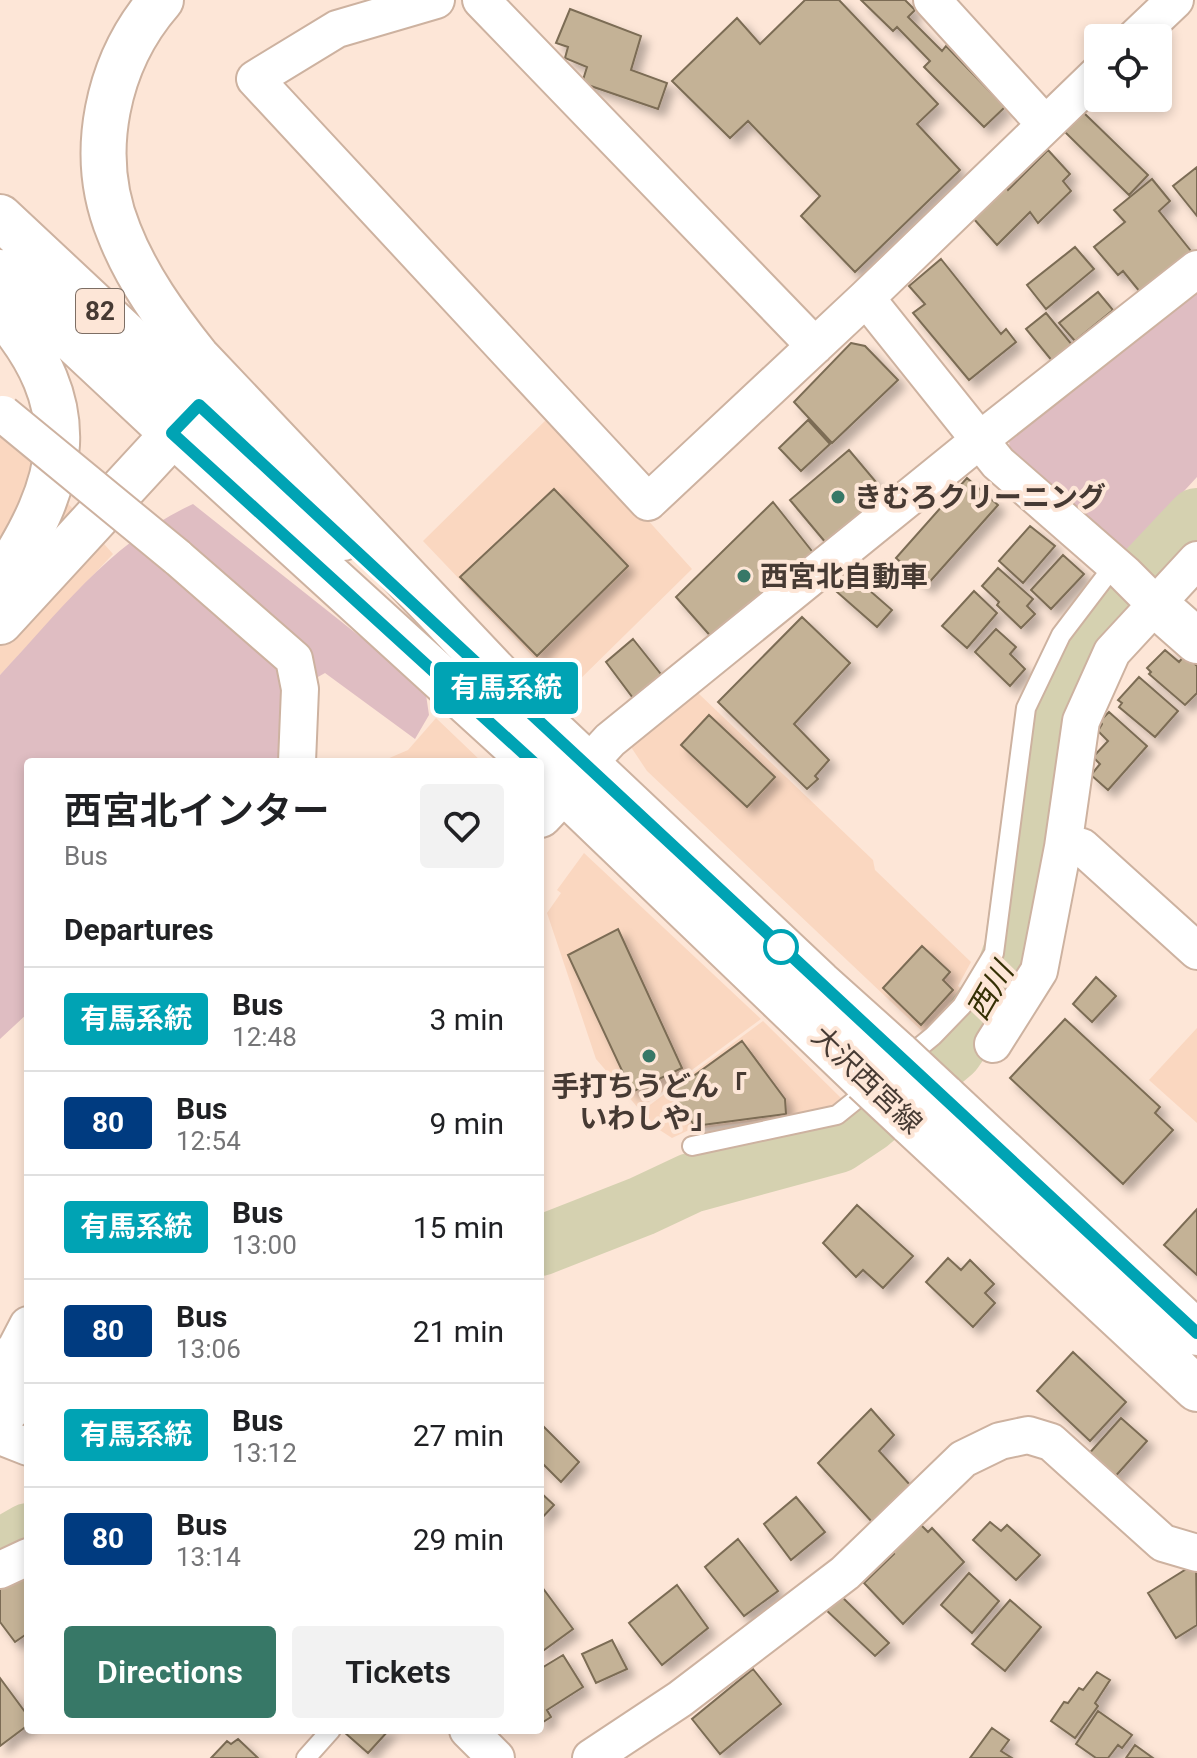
<!DOCTYPE html>
<meta charset="utf-8">
<style>
:root{--surface:#fff;--page:#f2f2f2;--text:#202124;--muted:#757577;--line:#e0e0e0;--accent:#377867}
body{margin:0;font-family:Roboto,"Noto Sans JP",sans-serif;background:var(--page);color:var(--text);height:100vh;display:flex;flex-direction:column;font-size:30px;white-space:nowrap}
*{box-sizing:border-box;margin:0}
p{font-size:26px;color:var(--muted)}
.icon{flex:none;width:44px;height:44px;fill:none;stroke:currentColor;stroke-width:2;stroke-linecap:round;stroke-linejoin:round}
.map{position:relative;flex:1;overflow:hidden}
.side{position:absolute;left:24px;top:758px;width:520px;height:976px;display:flex;flex-direction:column;background:var(--surface);border-radius:8px;box-shadow:0 4px 12px #0003}
.side>*{flex:none}
.badge{padding:0 16px;border-radius:6px;font-size:28px;line-height:52px}
.controls{position:absolute;left:1084px;top:24px;display:grid;gap:16px}
.controls a{display:grid;place-items:center;width:88px;height:88px;border-radius:8px;background:var(--surface);box-shadow:0 4px 12px #0003;font-size:40px}
.map>.badge{position:absolute;translate:-50% -50%;box-shadow:0 0 0 4px #fff}
h2{padding:0 40px;font-size:30px;line-height:72px}
.round{display:grid;place-items:center;flex:none;width:84px;height:84px;border-radius:8px;background:var(--page)}
.overview{display:flex;align-items:center;justify-content:space-between;height:136px;padding:0 40px}
h1{font-size:38px;font-weight:600;line-height:60px}
.action{display:flex;gap:16px;margin-top:auto;padding:16px 40px}
.action a{flex:1;height:92px;border-radius:8px;background:var(--accent);color:#fff;font-size:32px;font-weight:600;line-height:92px;text-align:center}
.action a+a{background:var(--page);color:var(--text)}
ul{padding:0;list-style:none}
li{display:flex;align-items:center;gap:24px;height:104px;padding:0 40px;border-top:2px solid var(--line)}
li div{flex:1}
li b{display:block;font-size:30px}
li em{font-style:normal}
li .badge{min-width:88px;font-weight:700;text-align:center}
.map>svg:first-child{display:block}
.built{fill:#fad7c0}
.green{fill:#dfbdc2}
.lines{fill:none;stroke-linecap:round;stroke-linejoin:round}
.river{stroke:#d5d1b0;stroke-width:60}
.building{fill:#c4b296;stroke:#7b6c54;stroke-width:2;filter:url(#shadow)}
.lane-casing{stroke:#cdb2a0;stroke-width:22}
.street-casing{stroke:#cdb2a0;stroke-width:40}
.secondary-casing{stroke:#cdb2a0;stroke-width:48}
.primary-casing{stroke:#cdb2a0;stroke-width:48}
.highway-casing{stroke:#cdb2a0;stroke-width:48}
.lane{stroke:#fff;stroke-width:18}
.street{stroke:#fff;stroke-width:36}
.secondary{stroke:#fff;stroke-width:44}
.primary{stroke:#fff;stroke-width:44}
.highway{stroke:#fff;stroke-width:44}
.street-bridge-casing{stroke:#cdb2a0;stroke-width:40;stroke-linecap:butt}
.primary-bridge-casing{stroke:#cdb2a0;stroke-width:48;stroke-linecap:butt}
.street-bridge{stroke:#fff;stroke-width:36}
.primary-bridge{stroke:#fff;stroke-width:44}
.line-casing{stroke:#fff;stroke-width:18}
.line{stroke:#00a3b4;stroke-width:12}
.poi-dot{fill:#377867;stroke:#fde6d7;stroke-width:3}
.stop-dot{fill:#fff;stroke:#00a3b4;stroke-width:4}
.labels{text-anchor:middle;dominant-baseline:central;stroke-width:8;stroke-linejoin:round;paint-order:stroke}
.shield{fill:#fde6d7;stroke:#7d6e64;stroke-width:2}
.shield-label{font-size:26px;font-weight:bold;fill:#463a33}
.poi-label{font-size:28px;font-weight:bold;fill:#463a33;stroke:#fde6d7;text-anchor:start}
.street-label{font-size:28px;fill:#463a33;stroke:#fde6d7}
.water-label{font-size:30px;font-style:italic;fill:#353005;stroke:#fde6d7}
</style>
<div class="map">
<svg width="1197" height="1758" viewBox="0 0 1197 1758">
<defs>
<filter id="shadow"><feDropShadow dx="7" dy="7" stdDeviation="4" flood-color="#0004"/></filter>
</defs>
<rect width="100%" height="100%" fill="#fde6d7"/>
<path class="built" d="M552,414L692,569L567,692L423,541Z
M0,437L33,464L113,554L0,675Z
M698,693L873,860L875,870L971,962L958,986L962,989L923,1032L647,771L629,744Z
M436,718L482,762H380L408,750Z
M584,853L761,1019L639,1109L596,1059L547,913L561,893L557,890Z
M763,1021L841,1098L825,1112L689,1130L672,1138L655,1127L643,1110Z
M1197,1028V1123L1149,1080Z"/>
<path class="green" d="M1197,290V477L1127,553L1010,454L1009,440Z
M193,504L425,688L429,715L415,739L325,673L286,695L282,762H28V1013L0,1039V675C60,611 112,541 193,504Z"/>
<g class="lines">
<path class="river" d="M540,1246L642,1206L691,1183L838,1143L868,1123L953,1051L1004,977L1014,949L1037,778L1051,711L1095,626L1197,518
M0,1549L28,1533"/>
</g>
<path class="building" d="M805,0H839L938,104L917,124L960,170L855,272L801,216L820,196L748,121L730,138L672,81L737,18L760,44Z
M861,0H905L915,10L908,17L942,51L946,46L1005,107L984,127L924,67L930,61L897,27L893,31Z
M570,9L641,36L631,70L667,83L658,109L582,83L587,67L565,58L568,47L556,43Z
M1084,113L1148,175L1129,195L1065,132Z
M1048,150L1070,174L1063,181L1071,191L1038,223L1030,212L997,245L973,218L1006,187L1008,190Z
M1197,167V216L1173,186Z
M1152,179L1170,201L1159,211L1191,251L1140,292L1123,271L1118,275L1094,247L1125,222L1114,210Z
M1075,247L1094,269L1046,309L1027,285Z
M941,259L1001,334L1006,329L1016,342L969,380L913,313L925,304L909,286Z
M1098,292L1113,310L1075,341L1059,323Z
M1046,313L1073,346L1053,362L1026,329Z
M851,343L865,346L898,380L832,443L794,402Z
M808,420L830,444L801,471L779,448Z
M849,450L887,495L826,543L790,500Z
M967,478L998,505L926,586L896,558Z
M554,489L628,566L537,656L460,577Z
M773,502L815,555L714,640L676,597Z
M1030,526L1055,546L1023,583L999,561Z
M1063,555L1084,574L1051,609L1031,590Z
M998,568L1033,599L1027,606L1035,614L1021,628L997,605L999,602L982,586Z
M853,576L892,610L877,627L837,592Z
M974,591L997,613L967,648L942,626Z
M802,617L850,663L794,724L829,760L815,776L818,779L807,789L718,702Z
M996,629L1016,647L1010,654L1025,669L1010,686L975,652Z
M633,639L664,678L636,702L606,662Z
M1165,650L1179,662L1185,655L1197,666V693L1185,705L1149,674L1151,672L1147,668Z
M1139,677L1178,711L1155,737L1119,707L1122,703L1118,700Z
M1109,712L1147,746L1108,790L1091,775L1100,764L1093,757L1108,741L1098,731L1102,724L1100,721Z
M709,715L775,777L747,807L681,745Z
M618,929L682,1068L632,1092L568,955Z
M922,946L950,972L943,980L953,990L921,1025L883,988Z
M1096,977L1116,996L1092,1022L1073,1004Z
M1065,1019L1160,1107L1155,1113L1173,1130L1123,1184L1010,1078Z
M742,1041L785,1099L786,1114L695,1126L670,1093Z
M857,1205L913,1256L883,1288L863,1270L856,1277L823,1243Z
M1197,1209V1275L1164,1245Z
M948,1258L961,1270L970,1260L994,1284L985,1293L995,1303L973,1327L926,1282Z
M1073,1352L1126,1402L1090,1441L1037,1391Z
M871,1409L894,1435L879,1451L911,1486L873,1523L818,1463Z
M1121,1418L1147,1441L1112,1480L1086,1457Z
M540,1423L579,1462L561,1482L540,1461Z
M540,1492L554,1505L540,1520Z
M796,1497L825,1532L791,1560L764,1524Z
M917,1521L928,1532L932,1528L964,1562L903,1624L864,1583L894,1554L890,1549Z
M990,1522L1001,1531L1007,1525L1040,1555L1016,1580L973,1540Z
M738,1539L778,1591L744,1616L705,1567Z
M1196,1563L1197,1625L1176,1638L1148,1593Z
M27,1569L28,1633L15,1642L0,1622V1589Z
M969,1573L999,1601L972,1633L941,1605Z
M677,1585L708,1628L662,1665L629,1623Z
M542,1587L573,1629L540,1653V1588Z
M839,1594L889,1643L875,1656L825,1609Z
M1010,1600L1041,1627L1005,1671L972,1644Z
M612,1640L627,1669L596,1683L582,1654Z
M563,1655L583,1687L547,1710L551,1717L540,1724V1669Z
M753,1669L781,1704L720,1754L692,1719Z
M1097,1672L1110,1680L1095,1703L1098,1706L1075,1738L1051,1721L1064,1702L1068,1703L1079,1688L1083,1690Z
M0,1678L28,1716V1725L0,1746Z
M1098,1711L1132,1735L1122,1748L1118,1745L1108,1758H1096L1076,1744Z
M992,1728L1009,1740L1001,1751L1012,1758H970Z
M346,1730H389L368,1753L344,1732Z
M238,1739L258,1758H211L227,1741L231,1744Z
M1135,1745L1153,1758H1126Z"/>
<g class="lines">
<g class="lane-casing">
<path id="lane" d="M905,1059L933,1036L962,1006L994,953L1026,708L1061,635L1115,564
M692,1146L837,1115L873,1086
M306,1758L331,1730"/>
</g>
<g class="street-casing">
<path id="street" d="M436,0L337,29L255,79L648,502L866,298L1098,74
M481,0L815,346
M932,0L1045,124
M1135,38L1175,0
M866,298L998,463L1124,573L1155,604
M177,557L294,659L300,689L297,762
M588,764L610,740L981,439L1197,269
M1064,842L1082,847L1197,951
M993,1044L1039,971L1063,847L1081,721L1112,652L1197,560
M0,1366L16,1348L28,1325
M0,1436L28,1447
M0,1570L28,1557
M468,1730L496,1758
M591,1758L680,1699L845,1573L963,1459L1000,1441L1028,1435L1051,1442L1163,1543L1197,1553"/>
</g>
<g class="secondary-casing">
<path id="secondary" d="M1155,604L1197,641
M0,622L198,407
M540,815L588,764
M0,1417L28,1386"/>
</g>
<g class="primary-casing">
<path id="primary" d="M0,217L343,538
M0,272L172,433L533,762
M0,310C85,407 67,481 0,582
M517,698L819,983L898,1054
M540,768L865,1080
M943,1096L1197,1333
M910,1122L1197,1389"/>
</g>
<g class="highway-casing">
<path id="highway" d="M161,0C107,62 87,154 119,232C137,278 166,318 197,357L545,725"/>
</g>
<use href="#lane" class="lane"/>
<use href="#street" class="street"/>
<use href="#secondary" class="secondary"/>
<use href="#primary" class="primary"/>
<use href="#highway" class="highway"/>
<g class="street-bridge-casing">
<path id="street-bridge" d="M3,414L177,557"/>
</g>
<g class="primary-bridge-casing">
<path id="primary-bridge" d="M898,1054L943,1096
M865,1080L910,1122"/>
</g>
<use href="#street-bridge" class="street-bridge"/>
<use href="#primary-bridge" class="primary-bridge"/>
</g>
<g class="lines">
<g class="line-casing">
<path id="line" d="M533,762L172,433L199,405L1197,1333"/>
</g>
<use href="#line" class="line"/>
</g>
<g class="poi-dot">
<circle cx="838" cy="497" r="8"/>
<circle cx="744" cy="576" r="8"/>
<circle cx="649" cy="1056" r="8"/>
</g>
<circle class="stop-dot" cx="781" cy="947" r="16"/>
<g class="labels">
<rect class="shield" x="76" y="289" width="48" height="44" rx="6"/>
<g class="shield-label">
<text x="100" y="311">82</text>
</g>
<g class="poi-label">
<text x="854" y="497">きむろクリーニング</text>
<text x="760" y="576">西宮北自動車</text>
<text x="649" y="1086" text-anchor="middle">手打ちうどん「<tspan x="649" dy="32">いわしや」</tspan></text>
</g>
<g class="street-label">
<text transform="translate(867 1080) rotate(44)">大沢西宮線</text>
</g>
<g class="water-label">
<text transform="translate(990 991) rotate(-60)">西川</text>
</g>
</g>
</svg>
<div class="controls">
<a><svg class="icon" aria-label="locate" viewBox="0 0 24 24"><circle cx="12" cy="12" r="6"/><path d="M12 2v4M12 18v4M2 12h4M18 12h4"/></svg></a>
</div>
<b class="badge" style="left:506px;top:688px;background:#00a3b4;color:#fff">有馬系統</b>
<section class="side">
<div class="overview"><div><h1>西宮北インター</h1><p>Bus</p></div><a class="round"><svg class="icon" aria-label="heart" viewBox="0 0 24 24"><path d="M12 20l-8-8c-3-5 5-10 8-4 3-6 11-1 8 4z"/></svg></a></div>
<h2>Departures</h2>
<ul>
<li><span class="badge" style="background:#00a3b4;color:#fff">有馬系統</span><div><b>Bus</b><p>12:48</p></div><em>3 min</em></li>
<li><span class="badge" style="background:#003b80;color:#fff">80</span><div><b>Bus</b><p>12:54</p></div><em>9 min</em></li>
<li><span class="badge" style="background:#00a3b4;color:#fff">有馬系統</span><div><b>Bus</b><p>13:00</p></div><em>15 min</em></li>
<li><span class="badge" style="background:#003b80;color:#fff">80</span><div><b>Bus</b><p>13:06</p></div><em>21 min</em></li>
<li><span class="badge" style="background:#00a3b4;color:#fff">有馬系統</span><div><b>Bus</b><p>13:12</p></div><em>27 min</em></li>
<li><span class="badge" style="background:#003b80;color:#fff">80</span><div><b>Bus</b><p>13:14</p></div><em>29 min</em></li>
</ul>
<div class="action"><a>Directions</a><a>Tickets</a></div>
</section>
</div>
